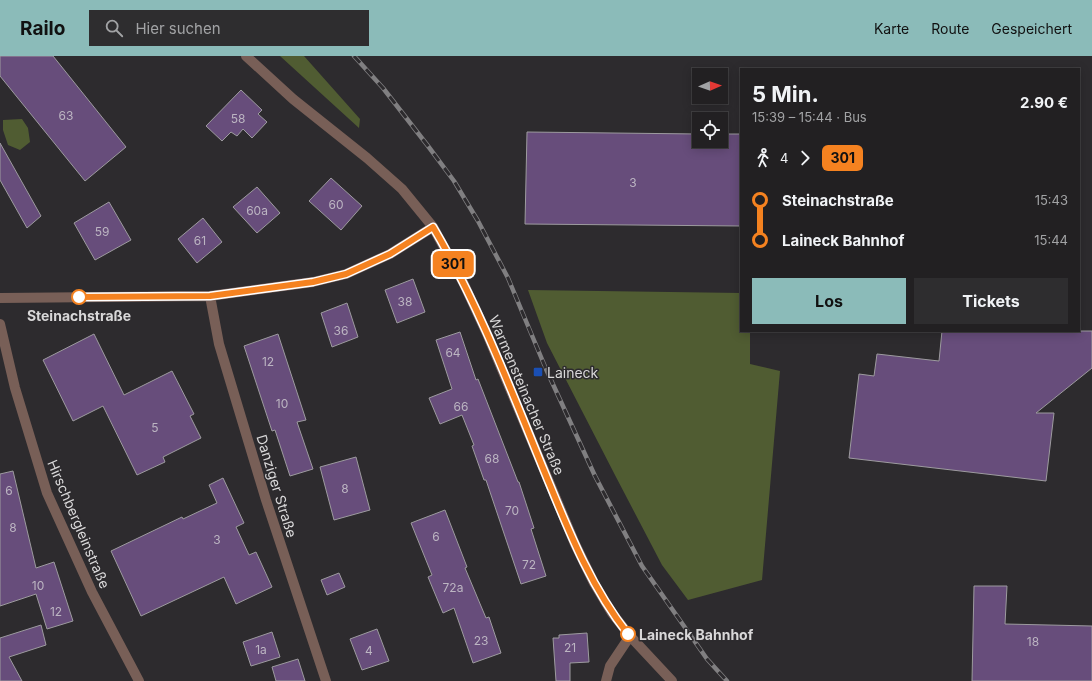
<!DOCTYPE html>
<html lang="de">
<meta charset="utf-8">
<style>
:root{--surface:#222022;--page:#2e2d2f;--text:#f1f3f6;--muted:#a2a3a5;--line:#3f3e40;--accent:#8bbbb9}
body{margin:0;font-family:Inter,sans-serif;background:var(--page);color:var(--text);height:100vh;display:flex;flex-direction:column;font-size:15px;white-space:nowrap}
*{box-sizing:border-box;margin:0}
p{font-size:13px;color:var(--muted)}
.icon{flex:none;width:22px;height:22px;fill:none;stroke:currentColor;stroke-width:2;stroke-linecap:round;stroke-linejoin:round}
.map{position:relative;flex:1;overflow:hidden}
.panel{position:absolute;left:740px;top:12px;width:340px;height:264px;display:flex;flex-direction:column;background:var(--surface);border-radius:0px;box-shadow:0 2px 10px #0003,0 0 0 1px var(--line)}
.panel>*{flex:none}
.badge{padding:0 8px;border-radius:6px;font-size:14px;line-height:26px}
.needle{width:26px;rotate:88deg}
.buttons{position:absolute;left:692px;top:12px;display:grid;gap:8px}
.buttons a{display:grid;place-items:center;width:36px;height:36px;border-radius:0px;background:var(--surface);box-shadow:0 2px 10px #0003,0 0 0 1px var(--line);font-size:20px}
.map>.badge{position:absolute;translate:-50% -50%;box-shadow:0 0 0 2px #fff}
.legs{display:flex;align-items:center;gap:6px;height:44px;padding:0 12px;font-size:13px}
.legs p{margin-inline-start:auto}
.headline{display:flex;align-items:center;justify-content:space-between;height:68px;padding:0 12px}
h1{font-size:22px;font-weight:700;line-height:30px}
.cta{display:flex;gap:8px;margin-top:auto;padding:8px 12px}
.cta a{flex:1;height:46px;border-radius:0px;background:var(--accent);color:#111;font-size:16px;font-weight:700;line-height:46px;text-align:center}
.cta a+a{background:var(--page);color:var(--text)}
ul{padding:0 12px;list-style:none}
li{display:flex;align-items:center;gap:14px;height:40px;font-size:15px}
li i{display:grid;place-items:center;width:6px;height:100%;margin:0 5px;background:currentColor}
li i::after{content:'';width:10px;height:10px;margin:-5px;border:3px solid;border-radius:50%;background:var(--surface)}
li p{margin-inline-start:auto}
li:first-child i{background:linear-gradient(#0000 50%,currentColor 0)}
li:last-child i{background:linear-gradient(currentColor 50%,#0000 0)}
header{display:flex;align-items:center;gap:24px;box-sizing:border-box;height:56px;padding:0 20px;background:var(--accent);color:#111}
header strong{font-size:19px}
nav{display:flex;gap:22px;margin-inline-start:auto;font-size:14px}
.search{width:280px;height:36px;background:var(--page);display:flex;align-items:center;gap:10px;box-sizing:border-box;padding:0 14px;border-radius:0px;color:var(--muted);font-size:15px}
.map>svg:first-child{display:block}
.green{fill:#505c32}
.building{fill:#674d7b;stroke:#9d9b9f}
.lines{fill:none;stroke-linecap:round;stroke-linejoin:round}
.minor{stroke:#785f57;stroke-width:10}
.rail-casing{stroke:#807f81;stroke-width:4.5}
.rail{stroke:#2d2b2e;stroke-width:3;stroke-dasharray:9;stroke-linecap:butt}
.line-1-casing{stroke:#fff;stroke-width:9}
.line-1{stroke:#f58220;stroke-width:6}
.stop-1-dot{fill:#fff;stroke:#f58220;stroke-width:2}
.transit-dot{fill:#1a4fb4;stroke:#2d2b2e;stroke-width:1.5}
.labels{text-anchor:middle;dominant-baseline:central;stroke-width:3;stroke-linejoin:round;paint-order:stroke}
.number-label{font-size:12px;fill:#bcb5c2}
.stop-label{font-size:14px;font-weight:bold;fill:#d9d8d9;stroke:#2d2b2e}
.poi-label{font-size:14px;fill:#d9d8d9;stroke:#2d2b2e;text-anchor:start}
.street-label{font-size:14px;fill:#d9d8d9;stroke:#2d2b2e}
</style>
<header>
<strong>Railo</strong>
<div class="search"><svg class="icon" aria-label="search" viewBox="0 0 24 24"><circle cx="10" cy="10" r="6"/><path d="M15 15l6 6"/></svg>Hier suchen</div>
<nav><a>Karte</a><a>Route</a><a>Gespeichert</a></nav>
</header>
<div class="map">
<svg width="1092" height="625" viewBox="0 0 1092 625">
<rect width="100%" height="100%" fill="#2d2b2e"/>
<path class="green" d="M280,0H304L360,63L359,72Z
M22,63L28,72L30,86L20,94L8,89L3,74V64Z
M528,234L741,237V275H750V308L780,315L762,524L688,544L662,509L616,421L547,287Z"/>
<path class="building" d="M0,0H53L126,91L85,125L0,20Z
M241,34L262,54L258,58L267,66L252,82L243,73L237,80L231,76L222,85L206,70Z
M527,76L699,78V85H721V78H741V170L525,168Z
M0,87L41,160L27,172L0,124Z
M331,122L362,150L341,174L309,145Z
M257,131L280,157L257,177L233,151Z
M109,146L131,184L95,204L74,167Z
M203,162L222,186L197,207L178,183Z
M413,223L425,256L397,267L385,234Z
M347,247L358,281L332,291L321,257Z
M942,275H1092V312L1036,357H1054L1046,425L849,402L859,318L874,320L877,298L939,305Z
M460,276L476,324L478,323L518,426H519L534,472L531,473L546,520L521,528L486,424H484L472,390L474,389L462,359L440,368L429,342L452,333L436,284Z
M94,278L124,339L172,315L194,358L190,360L201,382L163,401L165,406L137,419L103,350L73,365L43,304Z
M278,278L306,364L297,366L313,413L290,420L275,374L272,375L244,290Z
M356,401L370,454L334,464L320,411Z
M13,415L36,512L54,506L73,565L47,573L36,538L0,550V418Z
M223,422L244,467L236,471L249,499L256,496L272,531L236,548L224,521L141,560L111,495L182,461L183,463L217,447L209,429Z
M445,454L467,511L465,512L486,562L489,561L501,597L473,607L454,552L443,557L428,521L432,519L411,467Z
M339,517L345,531L327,539L321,524Z
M974,530H1007L1005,568L1092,570V625H972Z
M41,569L46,589L9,601L22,625H0V582Z
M377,573L389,605L362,614L350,583Z
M272,576L280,601L251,610L243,586Z
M587,577L589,606L570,607V625H556L553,582H559V579Z
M298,603L305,625H276L272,611Z"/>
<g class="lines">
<path class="minor" d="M246,0L293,43L367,102L402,133L433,171L463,226L488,280L575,488L594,527L612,557L630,580L672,625
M210,240L219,288L266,444L326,625
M0,242L210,240L313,226L346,218L390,198L433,171
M0,268L15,332L47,437L92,536L139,625
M606,625L610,610L630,580"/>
<g class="rail-casing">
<path id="rail" d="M354,0L383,32L428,90L454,125L478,165L508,222L546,313L595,420L642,510L707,603L727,625"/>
</g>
<use href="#rail" class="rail"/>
</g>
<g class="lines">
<g class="line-1-casing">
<path id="line-1" d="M79,241L210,240L313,226L346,218L390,198L433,171C479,249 511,334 545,417C568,473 590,530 628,578"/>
</g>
<use href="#line-1" class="line-1"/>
</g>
<g class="stop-1-dot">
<circle cx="79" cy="241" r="7"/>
<circle cx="628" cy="578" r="7"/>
</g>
<rect class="transit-dot" x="533" y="311" width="10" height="10" rx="2"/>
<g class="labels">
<g class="number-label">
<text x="66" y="59">63</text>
<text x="238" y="62">58</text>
<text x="633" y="126">3</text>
<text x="336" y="148">60</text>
<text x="257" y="154">60a</text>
<text x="102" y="175">59</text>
<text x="200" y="184">61</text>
<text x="405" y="245">38</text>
<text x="341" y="274">36</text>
<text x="453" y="296">64</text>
<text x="268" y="305">12</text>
<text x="282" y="347">10</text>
<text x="461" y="350">66</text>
<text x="155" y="371">5</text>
<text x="492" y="402">68</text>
<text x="345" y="432">8</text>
<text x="9" y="434">6</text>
<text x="512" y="454">70</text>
<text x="13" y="471">8</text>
<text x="436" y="480">6</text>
<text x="217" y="483">3</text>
<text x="529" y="508">72</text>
<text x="38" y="529">10</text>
<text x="453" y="531">72a</text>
<text x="56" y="555">12</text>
<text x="481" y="584">23</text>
<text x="1033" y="585">18</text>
<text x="570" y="591">21</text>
<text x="261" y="593">1a</text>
<text x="369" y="594">4</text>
</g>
<g class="stop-label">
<text x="79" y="259">Steinachstraße</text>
<text x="639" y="578" text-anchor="start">Laineck Bahnhof</text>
</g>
<g class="poi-label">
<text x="547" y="316">Laineck</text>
</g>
<g class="street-label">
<text transform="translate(527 339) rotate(67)">Warmensteinacher Straße</text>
<text transform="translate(277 430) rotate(73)">Danziger Straße</text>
<text transform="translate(79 468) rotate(67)">Hirschbergleinstraße</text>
</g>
</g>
</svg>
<div class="buttons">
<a><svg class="needle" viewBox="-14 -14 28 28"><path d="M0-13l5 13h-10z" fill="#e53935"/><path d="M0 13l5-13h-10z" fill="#a2a3a5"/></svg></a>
<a><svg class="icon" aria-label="locate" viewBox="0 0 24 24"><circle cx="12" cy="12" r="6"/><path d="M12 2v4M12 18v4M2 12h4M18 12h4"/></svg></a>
</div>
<b class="badge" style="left:453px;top:208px;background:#f58220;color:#111">301</b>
<section class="panel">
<div class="headline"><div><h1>5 Min.</h1><p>15:39 – 15:44 · Bus</p></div><b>2.90 €</b></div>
<div class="legs"><svg class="icon" aria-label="walk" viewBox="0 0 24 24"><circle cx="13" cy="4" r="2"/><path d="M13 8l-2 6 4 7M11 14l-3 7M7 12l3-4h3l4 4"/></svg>4<svg class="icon" aria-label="forward" viewBox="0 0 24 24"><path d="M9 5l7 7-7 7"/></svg><b class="badge" style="background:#f58220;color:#111">301</b></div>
<ul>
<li><i style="color:#f58220"></i><b>Steinachstraße</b><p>15:43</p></li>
<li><i style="color:#f58220"></i><b>Laineck Bahnhof</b><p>15:44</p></li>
</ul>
<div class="cta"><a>Los</a><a>Tickets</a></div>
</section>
</div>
